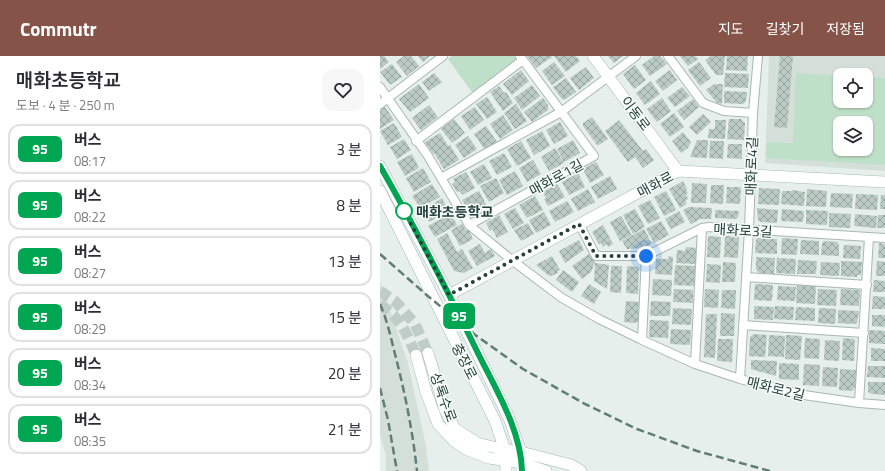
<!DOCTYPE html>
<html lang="ko">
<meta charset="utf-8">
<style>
:root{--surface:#fff;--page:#f7f7f7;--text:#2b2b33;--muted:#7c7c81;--line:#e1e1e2;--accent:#855347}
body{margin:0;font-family:"Titillium Web","Noto Sans KR",sans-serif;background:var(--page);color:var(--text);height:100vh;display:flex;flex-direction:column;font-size:15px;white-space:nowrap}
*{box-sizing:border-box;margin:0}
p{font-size:13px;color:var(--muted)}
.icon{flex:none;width:22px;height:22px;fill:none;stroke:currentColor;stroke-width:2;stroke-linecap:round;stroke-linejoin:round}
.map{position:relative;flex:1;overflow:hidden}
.details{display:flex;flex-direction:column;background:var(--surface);width:380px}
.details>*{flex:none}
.badge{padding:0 8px;border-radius:6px;font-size:14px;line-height:26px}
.controls{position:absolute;left:453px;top:12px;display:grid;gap:8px}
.controls a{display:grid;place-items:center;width:40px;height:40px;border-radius:8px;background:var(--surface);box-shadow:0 1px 3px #0004;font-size:20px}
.you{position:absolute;width:20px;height:20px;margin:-10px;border:3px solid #fff;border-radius:50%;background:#1a73e8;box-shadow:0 0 0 6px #1a73e833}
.map>.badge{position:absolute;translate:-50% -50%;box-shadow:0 0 0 2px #fff}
.round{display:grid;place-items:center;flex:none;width:42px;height:42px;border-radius:12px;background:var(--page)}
.summary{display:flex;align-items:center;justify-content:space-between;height:68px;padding:0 16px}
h1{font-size:19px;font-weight:600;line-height:30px}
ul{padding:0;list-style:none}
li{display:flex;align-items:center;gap:12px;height:50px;margin:0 8px 6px;padding:0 8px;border:2px solid var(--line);border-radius:12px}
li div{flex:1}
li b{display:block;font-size:15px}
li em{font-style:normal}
li .badge{min-width:44px;font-weight:700;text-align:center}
header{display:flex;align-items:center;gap:24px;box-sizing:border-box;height:56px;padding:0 20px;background:var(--accent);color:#fff}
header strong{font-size:19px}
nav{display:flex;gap:22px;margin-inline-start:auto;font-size:14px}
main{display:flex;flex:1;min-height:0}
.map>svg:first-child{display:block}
.built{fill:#d4dfda;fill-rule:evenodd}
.green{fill:#bfe0c8;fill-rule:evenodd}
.building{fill:url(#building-cross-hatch)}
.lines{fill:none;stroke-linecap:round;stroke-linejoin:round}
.secondary-tunnel{stroke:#bfccc8;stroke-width:11;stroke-dasharray:11 5.5;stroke-linecap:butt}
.street-casing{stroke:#a8b8b2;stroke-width:10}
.secondary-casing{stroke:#a4bbb3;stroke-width:12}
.street{stroke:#fff;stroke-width:8}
.secondary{stroke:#fff;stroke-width:11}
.rail{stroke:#5f7d75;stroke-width:2.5;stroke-dasharray:8 4;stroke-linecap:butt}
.line-casing{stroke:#fff;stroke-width:9}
.line{stroke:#00a651;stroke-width:6}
.walk{stroke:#24423a;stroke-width:4;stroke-dasharray:0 7.2}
.stop-dot{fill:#fff;stroke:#00a651;stroke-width:2}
.labels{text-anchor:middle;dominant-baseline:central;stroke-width:3;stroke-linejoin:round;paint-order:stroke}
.street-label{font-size:14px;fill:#24423a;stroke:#f7fbf9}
.stop-label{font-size:14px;font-weight:bold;fill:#24423a;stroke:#f7fbf9;text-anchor:start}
</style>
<header>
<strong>Commutr</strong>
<nav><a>지도</a><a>길찾기</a><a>저장됨</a></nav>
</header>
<main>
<section class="details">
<div class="summary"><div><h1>매화초등학교</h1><p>도보 · 4 분 · 250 m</p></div><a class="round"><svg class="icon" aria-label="heart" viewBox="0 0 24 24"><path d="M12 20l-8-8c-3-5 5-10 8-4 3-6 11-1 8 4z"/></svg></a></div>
<ul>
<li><span class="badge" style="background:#00a651;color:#fff">95</span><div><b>버스</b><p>08:17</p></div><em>3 분</em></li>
<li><span class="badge" style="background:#00a651;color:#fff">95</span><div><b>버스</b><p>08:22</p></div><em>8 분</em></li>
<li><span class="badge" style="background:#00a651;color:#fff">95</span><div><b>버스</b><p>08:27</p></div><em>13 분</em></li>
<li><span class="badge" style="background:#00a651;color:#fff">95</span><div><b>버스</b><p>08:29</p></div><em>15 분</em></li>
<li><span class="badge" style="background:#00a651;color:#fff">95</span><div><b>버스</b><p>08:34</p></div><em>20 분</em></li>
<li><span class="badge" style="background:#00a651;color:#fff">95</span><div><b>버스</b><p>08:35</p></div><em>21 분</em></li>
</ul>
</section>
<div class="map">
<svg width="505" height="415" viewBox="0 0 505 415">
<defs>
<pattern id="building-cross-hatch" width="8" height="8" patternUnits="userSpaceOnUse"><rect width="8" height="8" fill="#bbcac4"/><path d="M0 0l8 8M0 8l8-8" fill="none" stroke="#98a6a0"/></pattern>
</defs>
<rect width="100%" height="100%" fill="#e6efeb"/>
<path class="built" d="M389,0H505V115L385,107ZM460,19H486V45H460ZM460,67H486V93H460Z
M0,225L28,307L46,390L49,415H6V399L0,380Z"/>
<path class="green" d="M72,0H134L137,4L94,39L68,3Z
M416,17L460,20V45H486V21L505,22V109L386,102L387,86L413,87ZM460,67H486V93H460Z"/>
<path class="building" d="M0,0H4L9,6L0,13Z
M24,0H31L39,10L27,20L16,6Z
M38,0H50L43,6Z
M147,0H171L172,1L156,12Z
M174,0H196L200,5L186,16Z
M228,0H243L234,7Z
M274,0H280L287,8L270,20L262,9Z
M300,0H315L318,3L308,10Z
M331,0H345L343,19H336L325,4Z
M347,0H368L367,15L346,14Z
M400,0H413L407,72L394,71Z
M174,6L185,20L172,29L162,15Z
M319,6L331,22L320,30L308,14Z
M12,8L22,21L10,29L0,16Z
M255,9L266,24L254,33L243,18Z
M206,11L214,22L199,34L190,22Z
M141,14L149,25L132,39L123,28Z
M290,14L297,24L283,35L275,25Z
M54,17L62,26L49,35L42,26Z
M345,17L369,18L368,32L344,31Z
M186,22L196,36L184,44L181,42L173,31Z
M271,25L280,38L265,49L256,37Z
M39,28L49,42L30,56L19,43Z
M334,28H343L342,48L337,47L326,34Z
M152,29L160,40L142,54L134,42Z
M119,30L124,37L126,36L133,47L123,55L110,36Z
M302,31L310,40L295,51L287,42Z
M344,35L367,36L366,45L363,48L344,47Z
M107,41L117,56L107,63L96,48Z
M163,42L168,49V54L152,66L144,56Z
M282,42L291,55L277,66L267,53Z
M313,43L319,51L304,64L297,55Z
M136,48L147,65L135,73L124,57Z
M49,49L58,61L41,74L32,62Z
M5,51L14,64L0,73V54Z
M95,51L104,64L90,74L81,60Z
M294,57L304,71L290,81L280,68Z
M323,58L331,66L317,79L309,71Z
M123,59L133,74L120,83L110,68Z
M212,61L228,83L219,89H217L203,70V67Z
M74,63L85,77L72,87L61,73Z
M349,63H361L365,67L364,84L347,83Z
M239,64L263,95L266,93L274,104L263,112L255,101L248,106L225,75Z
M335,64H346L345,83L328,82L329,73H335Z
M180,66L188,80L174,88L166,74Z
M14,67L22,81L8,89L0,75Z
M106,70L117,86L105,94L94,78Z
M162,75L170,90L154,99L146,84Z
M303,76L311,86L308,92L301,97L292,85Z
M60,77L68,90L70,89L79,104L64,113L54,97L53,98L45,86Z
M88,80L97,93L84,102L75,89Z
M24,83L31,94L17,103L10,91Z
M193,84L200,97L184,106L177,93Z
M317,84H328L327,102L310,101Z
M141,85L151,102L137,110L127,93Z
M330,85H344L343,103L329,102Z
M348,88H362V103L347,102Z
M175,92L184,107L169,115L161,101Z
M124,97L132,111L117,119L109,105Z
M32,98L39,112L25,120L17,106Z
M153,104L161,118L147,126L139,112Z
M216,106L224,119L210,127L203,113Z
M104,108L112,122L98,129L90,116Z
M43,112L51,126L34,136L26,122Z
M135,115L143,130L127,139L119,124Z
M86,116L95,132L82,139L80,135L77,136L72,128L75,126L73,123Z
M198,117L205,131L189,139L182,126Z
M230,120L237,133L218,143L211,131Z
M116,122L124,137L109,146L100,130Z
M303,125L307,133L306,134L308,138H306L308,143L305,145L307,148L300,152L289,133Z
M312,127L327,128L326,147H311Z
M52,128L60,141L40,152L32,140Z
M177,128L185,141L168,150L164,143L166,142L163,136Z
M331,129H344L343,148L330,147Z
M347,131H361L360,148L346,147Z
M379,132L400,133L399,149L378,148Z
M208,133L215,146L198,155L191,143Z
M427,133L447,135L446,151L426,150Z
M413,134L425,136L424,150L401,148L402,135H411Z
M99,135L107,150L94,158L91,153L88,154L82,144Z
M286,135L296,154L284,160L274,141Z
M451,137L473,138L472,152L450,151Z
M476,138L498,139L497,154L475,153Z
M501,139H505V153H500Z
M155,140L163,154L147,162L139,149Z
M62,142L69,155L49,166L42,154Z
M270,144L280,162L268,168L258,150Z
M187,145L194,156L175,166L169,155Z
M309,151L332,152L331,163H320L311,168L303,154Z
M135,152L144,167L133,173L124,158Z
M377,152L398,154L397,167L381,166L378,164Z
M255,153L265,171L253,178L243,159Z
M402,153L424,155L423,166L401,165Z
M335,154L359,155L358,161L356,163L335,162Z
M426,154L448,155L447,169L426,168Z
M299,155L305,166L291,173L285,163Z
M164,156L171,169L156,177L149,164Z
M71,157L77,169L55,181L48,170Z
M449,157L471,158L470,172L449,171Z
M475,158L497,160L496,172L474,170Z
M119,159L128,176L117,182L112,173L110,175L106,167Z
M498,159H505V172H497Z
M241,160L252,179L240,185L230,166Z
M281,165L289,179L274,187L266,173Z
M148,167L154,178L141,185L134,174Z
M82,168L86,175L88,173L93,183L80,190L71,174Z
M223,169L233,188L228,191L227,188L223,191L221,187L219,188L212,176Z
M264,173L272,188L263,192L247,193L242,185Z
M67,177L77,196L82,193L93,212L84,217L74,215L57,183Z
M328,180L341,181L340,202L327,201Z
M345,180L359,181L358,202L344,201Z
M378,182L397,183V198L375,197L376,184Z
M402,182L418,183L417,199L401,198Z
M199,184L204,194L185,207L179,195Z
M421,184L439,185V199L420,198Z
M443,185L458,186V188H459V200L441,199L442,187H443Z
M500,187L505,188V202H498L499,188Z
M100,188L105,197L111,193L115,200L97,210L88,195Z
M464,189L481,190L480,203L463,202Z
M306,191L317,192L316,208L296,207L297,194L305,195Z
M209,198L215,206L211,216L202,223L192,210Z
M172,200L180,214L177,215L178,217L171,220V219L169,220L156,209Z
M289,200L293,201L292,219L275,218L276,203H288Z
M376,201L395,202L394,218L379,217L376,213Z
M397,202L416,203L415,218L396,217Z
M418,204L437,205L436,218H417Z
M461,205L482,206L481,219H477V221L461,220Z
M497,205L505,206V220H496Z
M343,206L356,207L355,226H342Z
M441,206L460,207L459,220L440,219Z
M215,207L229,209L227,233L214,225Z
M327,208L341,209L340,227L326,226Z
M295,209L316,210L315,230L294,229Z
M231,210H242L241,237L230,236Z
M247,210L259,211L258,238L246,237Z
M183,214L199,226L192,236L176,224Z
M273,223L292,224L291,240L272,239Z
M494,224L505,225V236H493Z
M209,228L221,236L214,248L201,240Z
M375,228L393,229L392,245L374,244Z
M417,229L436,230L435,248L416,247Z
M398,230L416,231L415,245L397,244Z
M294,233L313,234V247L293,246Z
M325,233L339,234L338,252L324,251Z
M438,233L457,234L456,250L437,249Z
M461,233L480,234L479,250L460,249Z
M342,234H356L355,253L341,252Z
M493,240L505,241V253H492Z
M246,245L259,246L258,265L256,267L244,266Z
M271,245L291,246L290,260H270Z
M374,250L394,251L393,264L374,263Z
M395,250L414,251L413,264L394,263Z
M416,251L435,252V265L415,264Z
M293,252L312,253L311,269L292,268Z
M439,252L456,253L455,268L438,267Z
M458,254L479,255L477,267L475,268L458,267Z
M341,257L355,258L354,280H340Z
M326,258H337L335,302L324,301Z
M492,259H505V271L492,270Z
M270,264L289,265L288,282L269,281Z
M291,273L311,274L310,289L290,288Z
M489,274L505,275V288L489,287Z
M374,278L387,279L385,301L369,300L370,281Z
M389,279L405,280L404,301L388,300Z
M406,279L422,280L420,304L405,303Z
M425,282L440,283L439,303L424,302Z
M463,282L475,283L474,305L462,304Z
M338,283H353L352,306L337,305Z
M445,284L460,285L459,305L444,304Z
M491,292L505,293V305H491Z
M371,304L397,305L396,320L371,313Z
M399,307L419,308V324L399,323Z
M424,308L440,309L439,330L423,329Z
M488,310H505V322L487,321Z
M443,311L458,312L457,331L442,330Z
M460,313L476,314V331L472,335L459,334Z
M488,326H505V339L492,338L488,336Z"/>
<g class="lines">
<path class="secondary-tunnel" d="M0,235L16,246L35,268L48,297
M0,249C20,261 27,278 36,299"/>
<g class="street-casing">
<path id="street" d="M288,0L323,47L344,55L373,57
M0,31L48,100L89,169L133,205L182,242L219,263L262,284L315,308L360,323L424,339L479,347L505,349
M0,48L63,0
M36,85L143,4
M61,122L181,56L256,0
M199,168L216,200H266L322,172L329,171L505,182
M89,169L214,100L140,0
M366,221L487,229
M363,269L484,277
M262,284L266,200
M315,308L322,172
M360,323L369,174L373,57L378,0
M479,347L489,181"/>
</g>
<g class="secondary-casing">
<path id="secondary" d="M213,0L298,115
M0,110L69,239L129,362L141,396L142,415
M0,135L115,365L125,394L126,415
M69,239L298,115L505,126
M48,297L65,354L75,373L97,387L125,394L141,396L191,409L201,415
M36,299L46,336L58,368L74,385L88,394L109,402L142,407L166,415"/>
</g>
<use href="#street" class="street"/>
<use href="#secondary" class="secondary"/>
<path class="rail" d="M0,198L49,241L94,278L143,313L205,348L257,373L317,395L390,415
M0,248C8,266 12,287 17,306C26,342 33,378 37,415
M0,332L8,364L17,415"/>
</g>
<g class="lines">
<g class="line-casing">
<path id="line" d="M0,110C34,169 65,230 95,291C113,329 141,372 142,415"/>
</g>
<use href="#line" class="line"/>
<path class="walk" d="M24,155L69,239L199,168L216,200H266"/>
</g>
<circle class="stop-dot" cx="24" cy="155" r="8"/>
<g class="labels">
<g class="street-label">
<text transform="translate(256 57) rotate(53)">이동로</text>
<text transform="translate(371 110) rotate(-88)">매화로4길</text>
<text transform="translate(176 121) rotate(-29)">매화로1길</text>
<text transform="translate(275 128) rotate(-28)">매화로</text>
<text transform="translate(363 174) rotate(3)">매화로3길</text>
<text transform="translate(85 305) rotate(63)">충장로</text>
<text transform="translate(396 332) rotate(14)">매화로2길</text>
<text transform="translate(64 341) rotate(70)">상록수로</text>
</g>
<g class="stop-label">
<text x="36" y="155">매화초등학교</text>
</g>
</g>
</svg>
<div class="controls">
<a><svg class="icon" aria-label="locate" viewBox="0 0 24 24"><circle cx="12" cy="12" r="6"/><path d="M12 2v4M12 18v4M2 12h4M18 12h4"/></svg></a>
<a><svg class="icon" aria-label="layers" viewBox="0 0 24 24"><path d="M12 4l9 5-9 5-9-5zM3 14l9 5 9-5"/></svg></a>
</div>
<div class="you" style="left:266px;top:200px"></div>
<b class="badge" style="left:79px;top:260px;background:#00a651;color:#fff">95</b>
</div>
</main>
